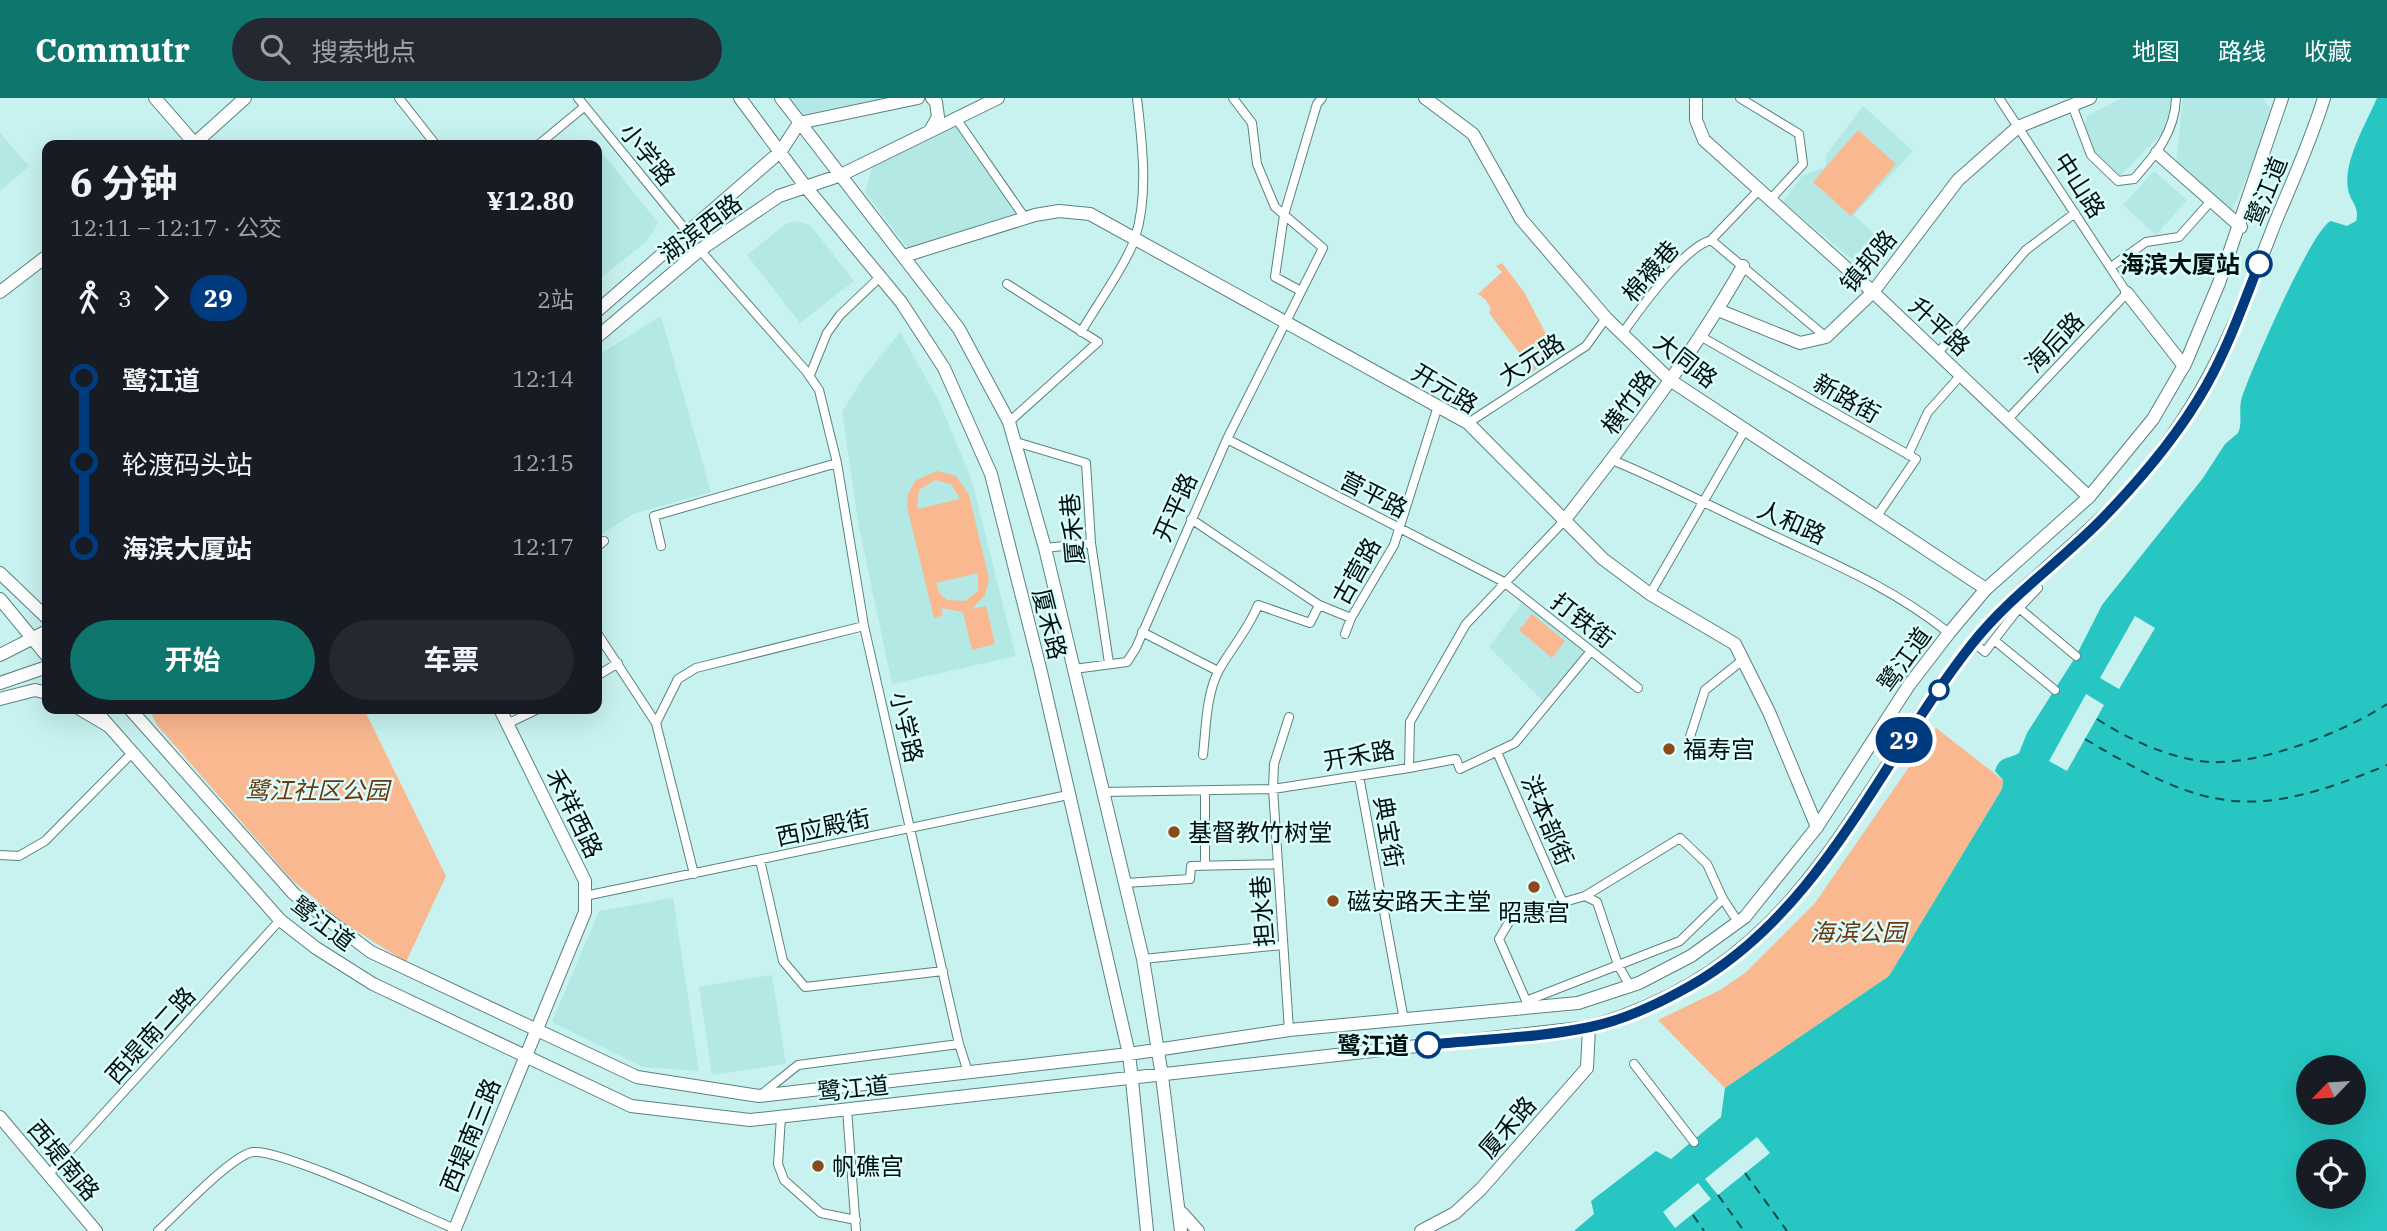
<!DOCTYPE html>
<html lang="zh">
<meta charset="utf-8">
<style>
:root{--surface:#171b24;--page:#242831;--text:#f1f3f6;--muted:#9ea1a6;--accent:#0f766e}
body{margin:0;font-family:"IBM Plex Serif","Noto Sans SC",serif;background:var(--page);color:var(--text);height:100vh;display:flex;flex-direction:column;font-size:26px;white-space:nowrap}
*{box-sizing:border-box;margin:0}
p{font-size:23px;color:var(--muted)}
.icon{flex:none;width:38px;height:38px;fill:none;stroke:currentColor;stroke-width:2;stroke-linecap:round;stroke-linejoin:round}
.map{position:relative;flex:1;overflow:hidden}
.details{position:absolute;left:42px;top:42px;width:560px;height:574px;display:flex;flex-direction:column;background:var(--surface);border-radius:14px;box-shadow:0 7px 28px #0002}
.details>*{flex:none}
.badge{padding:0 14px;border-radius:23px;font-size:24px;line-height:46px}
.needle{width:46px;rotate:245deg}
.fabs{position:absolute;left:2296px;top:957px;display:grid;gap:14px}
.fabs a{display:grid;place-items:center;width:70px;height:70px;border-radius:50%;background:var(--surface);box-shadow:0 7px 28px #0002;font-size:35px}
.map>.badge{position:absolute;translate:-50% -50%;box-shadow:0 0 0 4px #fff}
.legs{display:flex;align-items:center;gap:10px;height:77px;padding:0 28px;font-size:23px}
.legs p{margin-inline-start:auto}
.summary{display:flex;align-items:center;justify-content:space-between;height:119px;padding:0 28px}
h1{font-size:38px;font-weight:700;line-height:52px}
.action{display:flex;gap:14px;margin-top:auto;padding:14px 28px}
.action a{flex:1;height:80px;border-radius:42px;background:var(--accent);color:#fff;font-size:28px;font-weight:700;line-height:80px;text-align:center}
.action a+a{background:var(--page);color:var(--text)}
ul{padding:0 28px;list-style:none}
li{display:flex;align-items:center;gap:24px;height:84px;font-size:26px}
li i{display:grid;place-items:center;width:10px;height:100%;margin:0 9px;background:currentColor}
li i::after{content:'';width:18px;height:18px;margin:-9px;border:5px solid;border-radius:50%;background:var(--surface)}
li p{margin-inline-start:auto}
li:first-child i{background:linear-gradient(#0000 50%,currentColor 0)}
li:last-child i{background:linear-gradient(currentColor 50%,#0000 0)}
header{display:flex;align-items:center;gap:42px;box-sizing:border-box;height:98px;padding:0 35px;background:var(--accent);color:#fff}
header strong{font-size:33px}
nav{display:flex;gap:38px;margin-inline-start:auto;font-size:24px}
.search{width:490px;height:63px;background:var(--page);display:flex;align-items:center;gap:18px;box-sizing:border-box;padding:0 24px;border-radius:38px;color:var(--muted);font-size:26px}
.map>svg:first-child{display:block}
.built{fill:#b3e8e5}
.park{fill:#f9b890;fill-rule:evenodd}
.water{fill:#28c6c2;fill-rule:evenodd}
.pier{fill:#c7f2ef}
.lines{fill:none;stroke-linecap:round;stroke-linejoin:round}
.ferry{stroke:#0d4d4c;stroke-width:2;stroke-dasharray:9 7;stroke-linecap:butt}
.street-casing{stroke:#5b8280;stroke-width:10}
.secondary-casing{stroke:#5b8280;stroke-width:14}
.primary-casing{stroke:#5b8280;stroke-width:14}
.street{stroke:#fff;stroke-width:8}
.secondary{stroke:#fff;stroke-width:12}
.primary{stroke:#fff;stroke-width:12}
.line-1-casing{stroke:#fff;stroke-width:16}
.line-1{stroke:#003b80;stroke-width:10}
.stop-1-dot{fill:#fff;stroke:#003b80;stroke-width:3.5}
.poi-dot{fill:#8c4919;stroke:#dbfdfb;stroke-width:2.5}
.labels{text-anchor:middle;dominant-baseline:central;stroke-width:5;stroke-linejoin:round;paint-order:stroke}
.street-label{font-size:24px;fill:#020f0f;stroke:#dbfdfb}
.stop-label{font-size:24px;font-weight:bold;fill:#020f0f;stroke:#dbfdfb;text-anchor:end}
.poi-label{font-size:24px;fill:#020f0f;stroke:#dbfdfb;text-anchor:start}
.park-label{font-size:24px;font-style:italic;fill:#6c370f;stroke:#dbfdfb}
</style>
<header>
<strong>Commutr</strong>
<div class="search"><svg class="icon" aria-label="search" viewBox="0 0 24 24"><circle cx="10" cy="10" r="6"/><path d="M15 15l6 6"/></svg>搜索地点</div>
<nav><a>地图</a><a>路线</a><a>收藏</a></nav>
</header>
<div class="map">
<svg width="2387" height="1133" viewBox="0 0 2387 1133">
<rect width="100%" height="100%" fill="#c7f2ef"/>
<path class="built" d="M788,0H888L802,17Z
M2122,0H2172L2173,9L2169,28L2120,78L2091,50L2083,34L2087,18Z
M2183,0H2263L2270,11L2266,35L2231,115L2176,66Z
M1863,8L1913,53L1854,117L1874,136L1852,161L1783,104L1802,78L1826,68V57Z
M958,18L1018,118L910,153L865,94L872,70Z
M0,35L29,68L0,93Z
M597,48L658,125L646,144L597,183Z
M2154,73L2187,102L2156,137L2123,107Z
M797,123L810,127L854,183L800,225L747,157L786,126Z
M661,218L711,394L633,416L597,439V258Z
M900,234L939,303L972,383L1016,558L892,586L859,429L842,314L864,279Z
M1522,505L1584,553L1543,603L1489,549Z
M673,800L699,973L643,969L552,924L599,813Z
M772,877L786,966L712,977L699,889Z"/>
<path class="park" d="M1858,32L1896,66L1851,118L1813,84Z
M1502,165L1524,194L1557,257L1533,273L1489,215L1491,211L1486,202L1478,196L1502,174L1496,168Z
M937,373L956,378L969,397L989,481L985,497L972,511L986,508L995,546L972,552L963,514L941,510L943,517L934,520L907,409L908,396L916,382ZM935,382L951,386L960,401L917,411L919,392ZM978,475V493L965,503L947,502L940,496L936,485Z
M1532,516L1565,543L1552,560L1519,532Z
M149,611H364L446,778L406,864L344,825L292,782L157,627Z
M1936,630L2003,682L2002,691L1889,878L1725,990L1658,922L1720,892L1745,875L1815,805Z"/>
<path class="water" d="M2377,0H2387V1133H1574L1594,1116L1591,1103L1656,1053L1671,1061L1721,1019L1725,990L1889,878L2002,691L2003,682L1995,673C2000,657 2008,662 2019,655L2027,635L2076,558L2102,507L2203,380L2225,346L2238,335C2243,325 2238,311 2242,299C2251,273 2312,130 2331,123L2347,128L2356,123C2360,108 2350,104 2348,91C2343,63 2366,26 2377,0ZM2308,970H2354V1015H2308ZM2308,1054H2354V1099H2308Z"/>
<path class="pier" d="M2135,518L2155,530L2119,591L2100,580Z
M2086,596L2104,607L2067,673L2049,663Z
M1757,1039L1770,1055L1718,1097L1705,1081Z
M1698,1085L1711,1101L1675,1130L1663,1114Z"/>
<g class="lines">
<path class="ferry" d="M2097,621C2128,641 2162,657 2200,663C2252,671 2343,635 2387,606
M2085,641C2208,715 2253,723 2387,667
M1745,1075L1787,1133
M1718,1097L1744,1133
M1693,1117L1704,1133"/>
<g class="street-casing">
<path id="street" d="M399,0L436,47
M578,0L689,136
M1740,0L1799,36L1803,66L1769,103
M1999,0L2127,195L2009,320
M2072,7L2091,57L2118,83L2134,81C2156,56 2175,34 2176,0
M955,19L1025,120
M538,47L584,9
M1758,93L1711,142L1826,239
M700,152L806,273L819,292L837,365L864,528L959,946L798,967L762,996
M2111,169L2146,144L2179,139L2211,103
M1007,186L1098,244L1009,324
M1301,193L1275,179L1284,117L1317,6L1322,0
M1081,234C1095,210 1127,165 1135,140C1149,97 1142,44 1137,0
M1622,236C1640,211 1683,150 1711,142
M1700,238L1916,361L1877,418
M1937,256L2026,152L2075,115
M810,277L827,235L840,217L880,179
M1468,325L1586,248L1606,220
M1227,341L1504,484L1638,590
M1016,344L1086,365L1091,445L1109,565
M1908,357L1928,314L1961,277
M1612,362C1659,381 1702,404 1747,425C1821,461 1883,483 1949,535
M1191,421L1319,507L1351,520
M661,448L654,418L837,365
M597,449L604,443
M1045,450L1091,445
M2029,485L2038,490L2019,510L2076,558
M1650,496L1746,330
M1142,534L1218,573
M597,535L656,625
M1345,536L1351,520L1394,447L1438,308
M1994,542L2019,510
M1973,544L1985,554L1994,542L2055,592
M1074,571L1127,564L1136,550L1227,341L1323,150L1275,109L1257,66L1252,25L1233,0
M597,578L618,565
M1289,619L1274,666L1273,691L1289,932
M507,626L538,611
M1688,645L1705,592L1744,561
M1497,654L1563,805
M1203,657C1206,630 1206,596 1219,572C1232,549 1248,532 1258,507L1310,525L1319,507
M1409,670L1456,661L1460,671L1515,645L1591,553
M1359,678L1404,922
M1205,693V767
M1103,694L1273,691L1409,670L1410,624L1466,526L1563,424
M0,757L19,758L45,743L132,655
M760,762L783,863L805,889L943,873
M694,776L656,625L678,581L696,570L864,528
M1125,785L1190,781L1191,768L1278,766
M585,798L1068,697
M1723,801L1738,824
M1143,861L1283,847
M1526,903L1680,843L1723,801L1707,766L1680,740L1585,798
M1528,907L1499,841L1512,819L1585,798L1597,804L1618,867L1630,888
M959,946L968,974
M1634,966L1694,1044
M847,1011L856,1133
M781,1019L778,1066L784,1082L821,1115L856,1122
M48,1077L280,822
M158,1133C177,1116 232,1057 253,1054C283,1051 419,1116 455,1131"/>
</g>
<g class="secondary-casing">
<path id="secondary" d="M155,0L196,47
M1425,0L1473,36L1521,121L1606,220L1670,282L1986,491
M1696,0V22L1704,42L1873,194L2089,399
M799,25L918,0
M931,31L938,19L936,4L932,0
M193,47L245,0
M2157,55L2241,129
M841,77L998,0
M904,158L1035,117L1059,113L1090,116L1468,325L1603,461L1650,496L1735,546L1769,614L1817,729
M0,194L47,158
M2127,195L2184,268
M1718,212L1800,245L1826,239L1873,194L1958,82L2018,29L2090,0
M1563,424C1627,342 1692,259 1743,168
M0,601L35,592L47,595
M80,611L107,627
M1162,978L1181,1133
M1132,982L1147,1133
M0,1019L96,1133
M1182,1115L1198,1133
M454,1133L585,814V783L500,611
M1421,1133L1455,1115L1481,1091L1587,970L1589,929"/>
</g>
<g class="primary-casing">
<path id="primary" d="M740,0L805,88L901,204L944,270L991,376L1040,570L1129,956L1132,982
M781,0L959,231L1009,324L1045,450L1143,861L1162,978
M597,213L781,53L799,25
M597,239L700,152L779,98L841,77
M0,475L47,520
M0,501L47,558
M0,557L47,533
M0,585L47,569
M94,611L280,822L316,850L373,886L631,1008L750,1022L1589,929C1805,867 1847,703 1972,546C2022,483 2090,439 2141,378C2210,296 2237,222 2275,125C2292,84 2311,43 2324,0
M130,611L294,796L371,854L637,979L759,998L1129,956L1289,932L1578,905L1639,885L1691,858L1745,819L1817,729L1909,587L1949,535L1986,491L2089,399L2153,321L2186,264L2219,185L2282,0"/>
</g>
<use href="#street" class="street"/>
<use href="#secondary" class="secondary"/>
<use href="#primary" class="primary"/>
</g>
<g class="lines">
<g class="line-1-casing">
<path id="line-1" d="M1428,947C1481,941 1538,940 1590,929C1624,922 1660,905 1690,888C1823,813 1881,661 1972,546C2010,498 2060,464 2102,421C2141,381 2179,336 2206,288C2228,249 2243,207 2259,166"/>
</g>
<use href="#line-1" class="line-1"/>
</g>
<g class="stop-1-dot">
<circle cx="2259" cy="166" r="12"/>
<circle cx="1939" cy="592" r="9"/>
<circle cx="1428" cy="947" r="12"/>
</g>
<g class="poi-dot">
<circle cx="1669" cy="651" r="7"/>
<circle cx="1174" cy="734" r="7"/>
<circle cx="1534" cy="789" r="7"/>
<circle cx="1333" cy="803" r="7"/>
<circle cx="818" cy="1068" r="7"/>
</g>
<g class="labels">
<g class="street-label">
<text transform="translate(648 56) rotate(51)">小学路</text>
<text transform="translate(2080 87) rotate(57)">中山路</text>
<text transform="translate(2266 93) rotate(-68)">鹭江道</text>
<text transform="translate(700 130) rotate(-37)">湖滨西路</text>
<text transform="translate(1868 163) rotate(-50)">镇邦路</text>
<text transform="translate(1650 173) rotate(-49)">棉襪巷</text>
<text transform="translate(1940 228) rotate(43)">升平路</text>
<text transform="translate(2054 244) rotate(-46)">海后路</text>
<text transform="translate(1531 261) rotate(-33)">大元路</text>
<text transform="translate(1686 262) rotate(38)">大同路</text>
<text transform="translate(1445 290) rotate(31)">开元路</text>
<text transform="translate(1847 300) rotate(30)">新路街</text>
<text transform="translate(1628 304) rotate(-54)">横竹路</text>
<text transform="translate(1374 396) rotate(27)">营平路</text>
<text transform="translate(1175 409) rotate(-66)">开平路</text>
<text transform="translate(1792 424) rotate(24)">人和路</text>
<text transform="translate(1072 431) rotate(-95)">厦禾巷</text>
<text transform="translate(1356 473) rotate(-61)">古营路</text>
<text transform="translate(1583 522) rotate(38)">打铁街</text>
<text transform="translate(1050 526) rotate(76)">厦禾路</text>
<text transform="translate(1904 561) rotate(-54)">鹭江道</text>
<text transform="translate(907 629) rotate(77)">小学路</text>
<text transform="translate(1359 657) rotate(-10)">开禾路</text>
<text transform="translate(575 715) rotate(64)">禾祥西路</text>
<text transform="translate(1548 722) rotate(67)">洪本部街</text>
<text transform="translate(823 729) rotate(-12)">西应殿街</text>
<text transform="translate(1389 734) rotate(80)">典宝街</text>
<text transform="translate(1262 813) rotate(-94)">担水巷</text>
<text transform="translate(323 825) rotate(37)">鹭江道</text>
<text transform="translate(150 937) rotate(-48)">西堤南二路</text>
<text transform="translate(853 990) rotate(-6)">鹭江道</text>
<text transform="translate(1507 1029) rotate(-49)">厦禾路</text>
<text transform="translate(470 1037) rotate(-68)">西堤南三路</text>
<text transform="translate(64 1062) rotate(50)">西堤南路</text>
</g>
<g class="stop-label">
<text x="2240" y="166">海滨大厦站</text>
<text x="1409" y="947">鹭江道</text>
</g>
<g class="poi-label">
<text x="1683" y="651">福寿宫</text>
<text x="1188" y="734">基督教竹树堂</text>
<text x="1347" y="803">磁安路天主堂</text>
<text x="1534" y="814" text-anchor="middle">昭惠宫</text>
<text x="832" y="1068">帆礁宫</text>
</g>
<g class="park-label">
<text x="317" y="692">鹭江社区公园</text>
<text x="1858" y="834">海滨公园</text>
</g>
</g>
</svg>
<div class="fabs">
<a><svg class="needle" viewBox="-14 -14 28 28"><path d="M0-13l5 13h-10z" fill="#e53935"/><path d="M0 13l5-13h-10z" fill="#9ea1a6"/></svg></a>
<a><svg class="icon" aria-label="locate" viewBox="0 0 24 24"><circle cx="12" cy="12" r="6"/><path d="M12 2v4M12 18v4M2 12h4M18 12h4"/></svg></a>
</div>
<b class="badge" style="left:1904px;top:642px;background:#003b80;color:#fff">29</b>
<section class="details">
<div class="summary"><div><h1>6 分钟</h1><p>12:11 – 12:17 · 公交</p></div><b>¥12.80</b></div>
<div class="legs"><svg class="icon" aria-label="walk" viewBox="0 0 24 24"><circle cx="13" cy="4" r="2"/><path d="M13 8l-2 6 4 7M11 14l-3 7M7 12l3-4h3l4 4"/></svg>3<svg class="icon" aria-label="forward" viewBox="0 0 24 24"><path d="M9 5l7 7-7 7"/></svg><b class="badge" style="background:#003b80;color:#fff">29</b><p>2站</p></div>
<ul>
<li><i style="color:#003b80"></i><b>鹭江道</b><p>12:14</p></li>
<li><i style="color:#003b80"></i><span>轮渡码头站</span><p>12:15</p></li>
<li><i style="color:#003b80"></i><b>海滨大厦站</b><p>12:17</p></li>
</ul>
<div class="action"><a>开始</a><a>车票</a></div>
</section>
</div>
